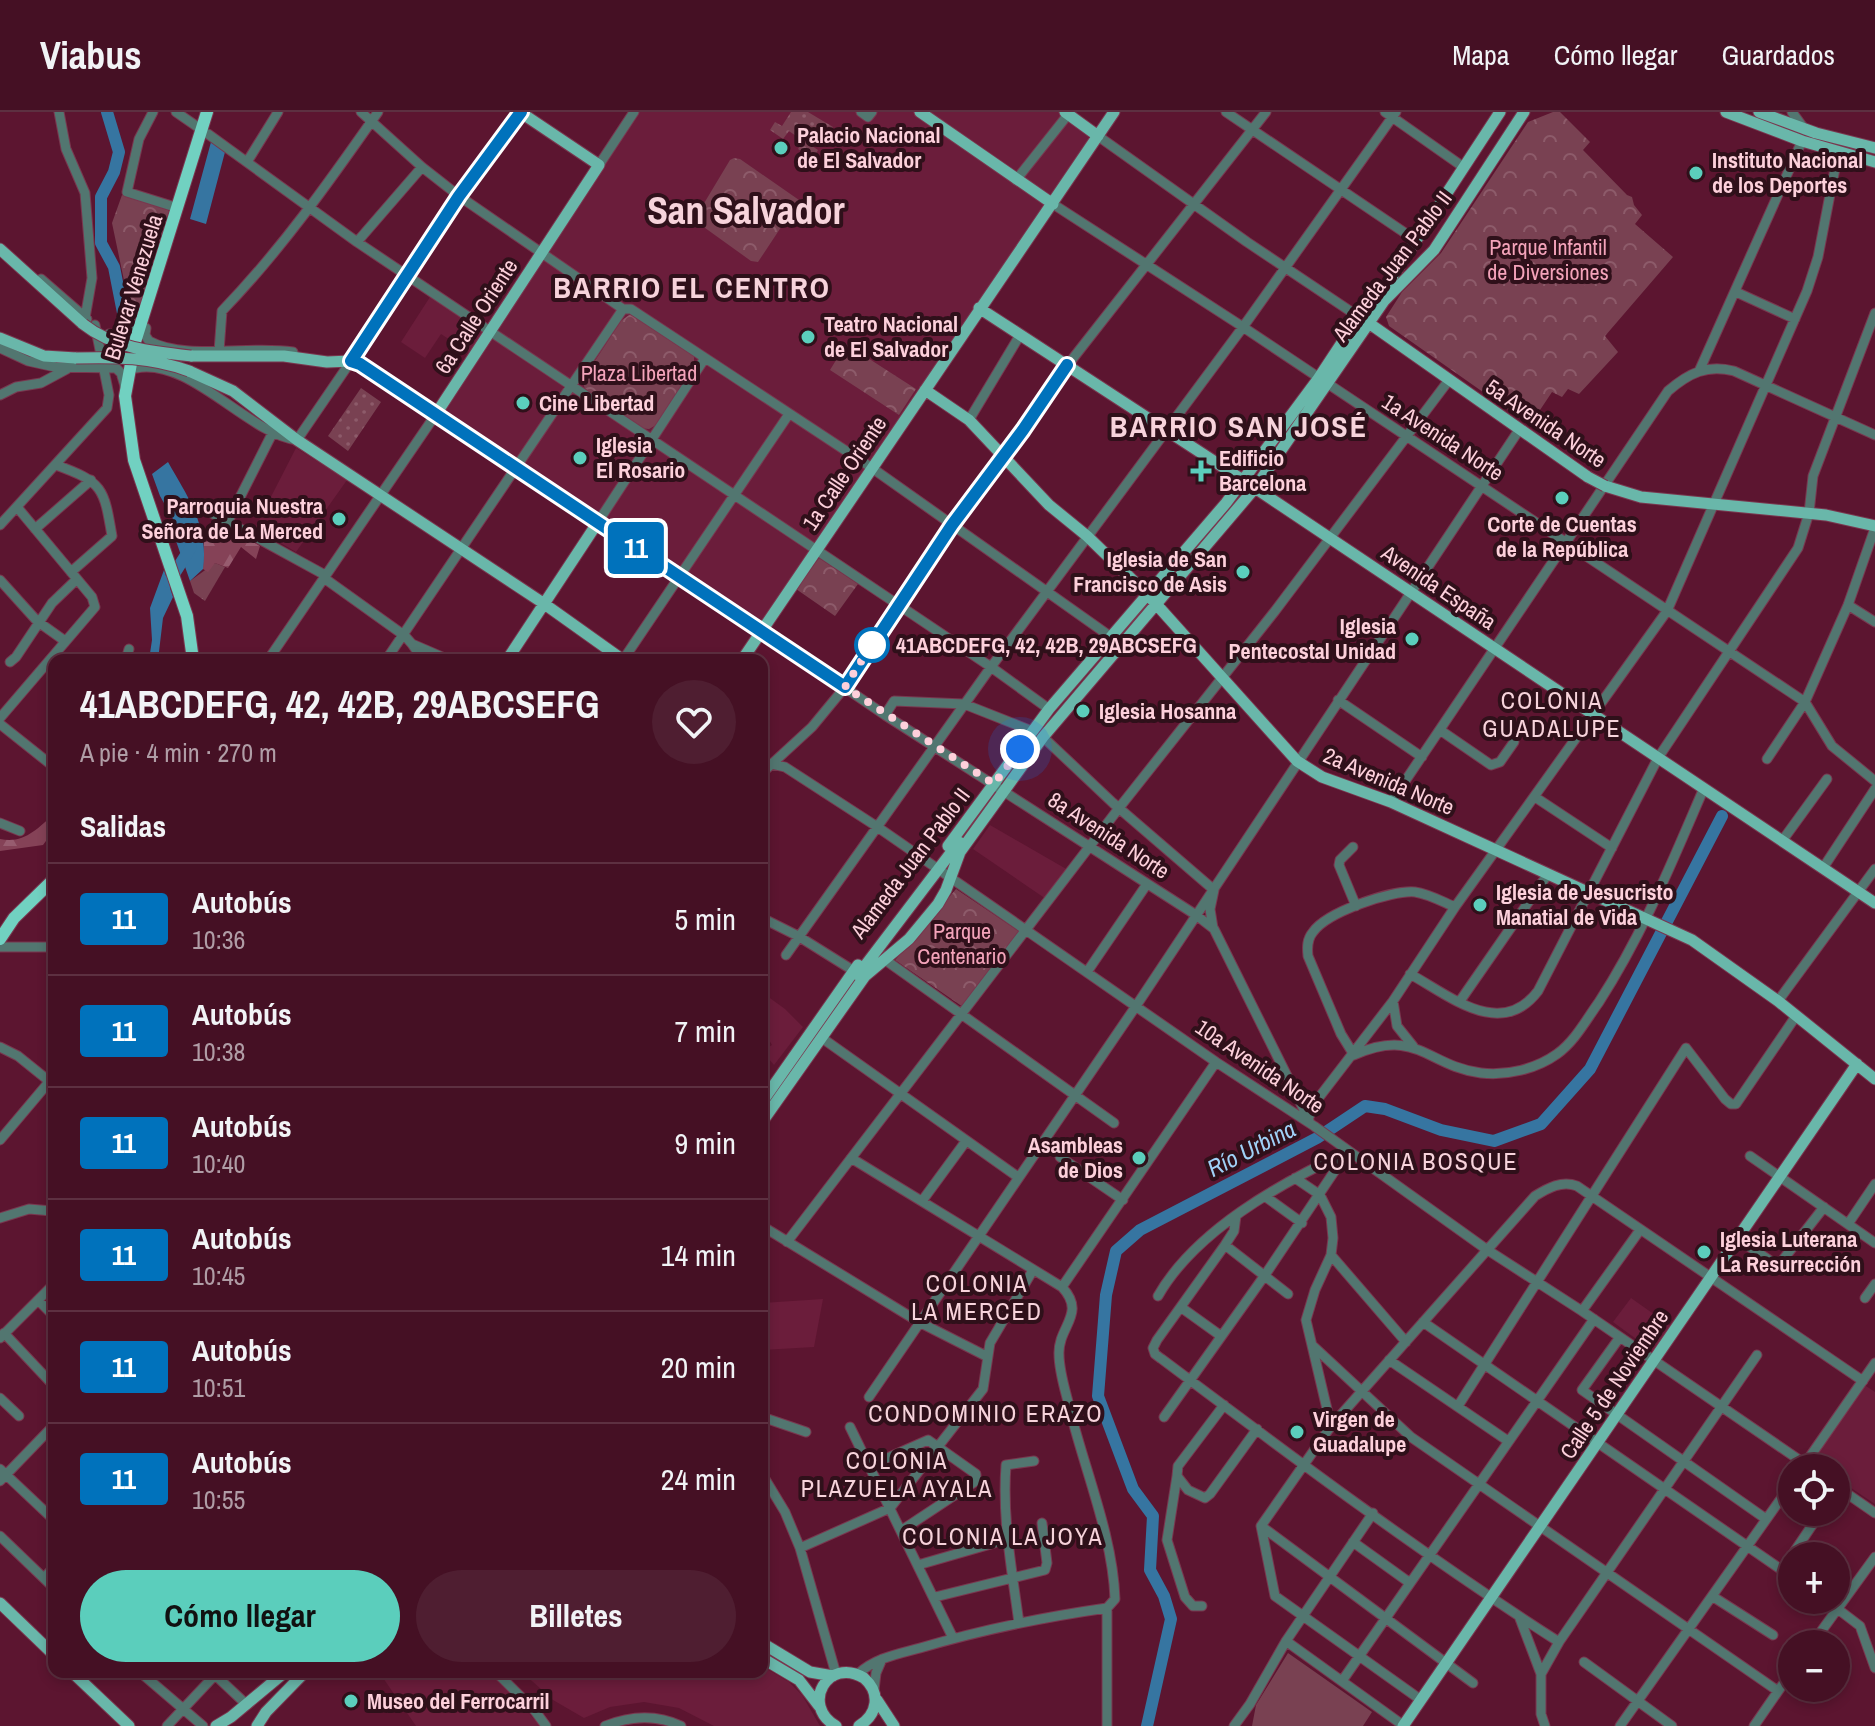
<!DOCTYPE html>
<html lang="es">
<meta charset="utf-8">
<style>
:root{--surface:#451024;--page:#4f1e31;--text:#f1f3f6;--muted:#b09da6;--line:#5d3041;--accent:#5bcebc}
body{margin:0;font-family:"Archivo Narrow",sans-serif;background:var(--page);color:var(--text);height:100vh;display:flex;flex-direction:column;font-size:30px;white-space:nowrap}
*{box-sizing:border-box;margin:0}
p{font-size:26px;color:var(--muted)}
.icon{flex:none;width:44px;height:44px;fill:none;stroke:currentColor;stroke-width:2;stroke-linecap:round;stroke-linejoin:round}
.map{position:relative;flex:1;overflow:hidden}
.details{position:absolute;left:48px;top:542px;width:720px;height:1024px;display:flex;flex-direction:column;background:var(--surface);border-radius:16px;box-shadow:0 4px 12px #0003,0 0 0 2px var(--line)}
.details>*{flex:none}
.badge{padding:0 16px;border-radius:6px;font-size:28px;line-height:52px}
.fabs{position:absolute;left:1778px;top:1342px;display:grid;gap:16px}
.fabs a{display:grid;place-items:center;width:72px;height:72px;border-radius:50%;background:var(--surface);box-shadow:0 4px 12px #0003,0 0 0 2px var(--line);font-size:40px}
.you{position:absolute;width:40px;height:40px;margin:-20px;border:6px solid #fff;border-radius:50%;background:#1a73e8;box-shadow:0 0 0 12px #1a73e833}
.map>.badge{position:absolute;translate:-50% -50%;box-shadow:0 0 0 4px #fff}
h2{padding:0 32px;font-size:30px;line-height:72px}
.round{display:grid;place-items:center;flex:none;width:84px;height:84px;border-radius:42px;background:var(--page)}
.overview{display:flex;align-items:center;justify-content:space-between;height:136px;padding:0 32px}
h1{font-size:38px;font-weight:700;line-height:60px}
.action{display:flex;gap:16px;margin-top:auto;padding:16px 32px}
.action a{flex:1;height:92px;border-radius:48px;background:var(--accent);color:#111;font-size:32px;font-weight:700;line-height:92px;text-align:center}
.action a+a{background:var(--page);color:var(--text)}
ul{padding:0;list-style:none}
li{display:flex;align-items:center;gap:24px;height:112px;padding:0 32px;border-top:2px solid var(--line)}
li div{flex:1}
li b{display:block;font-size:30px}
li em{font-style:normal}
li .badge{min-width:88px;font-weight:700;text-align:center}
header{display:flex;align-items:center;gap:48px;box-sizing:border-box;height:112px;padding:0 40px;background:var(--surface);border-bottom:2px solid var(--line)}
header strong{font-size:38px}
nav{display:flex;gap:44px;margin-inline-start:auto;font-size:28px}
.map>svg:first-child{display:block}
.built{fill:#6b1d3b}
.grass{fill:url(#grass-tufts)}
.forest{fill:url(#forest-firs)}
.park{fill:url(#park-crowns)}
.garden{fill:url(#garden-dots)}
.pitch{fill:#794152}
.water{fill:#3675a1}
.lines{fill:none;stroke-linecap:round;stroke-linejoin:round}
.river{stroke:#3675a1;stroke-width:12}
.minor-casing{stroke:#79374f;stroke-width:11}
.major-casing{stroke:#79374f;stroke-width:13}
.highway-casing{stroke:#79374f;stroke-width:14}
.minor{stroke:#527670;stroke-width:9}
.major{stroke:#69b7aa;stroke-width:11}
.highway{stroke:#71d1c1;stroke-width:12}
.major-bridge-casing{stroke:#79374f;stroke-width:13;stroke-linecap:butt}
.major-bridge{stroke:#69b7aa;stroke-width:11}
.line-casing{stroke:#fff;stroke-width:18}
.line{stroke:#0072bc;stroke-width:12}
.walk{stroke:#fdd0db;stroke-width:8;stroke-dasharray:0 14.4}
.poi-dot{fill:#5bcebc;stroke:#2f101a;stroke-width:3}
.stop-dot{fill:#fff;stroke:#0072bc;stroke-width:4}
.labels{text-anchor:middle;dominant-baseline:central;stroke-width:8;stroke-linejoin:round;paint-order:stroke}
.poi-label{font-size:22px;font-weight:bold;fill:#fdd0db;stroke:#2f101a;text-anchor:start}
.park-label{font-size:22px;fill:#f4a3ba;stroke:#2f101a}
.street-label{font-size:22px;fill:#fdd0db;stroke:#2f101a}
.stop-label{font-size:22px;font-weight:bold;fill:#fdd0db;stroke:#2f101a;text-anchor:start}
.neighbourhood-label{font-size:24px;letter-spacing:2px;fill:#f7d3db;stroke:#2f101a}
.water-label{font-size:24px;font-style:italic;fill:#a0d1f7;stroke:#2f101a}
.district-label{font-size:30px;font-weight:bold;letter-spacing:2px;fill:#f7d3db;stroke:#2f101a}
.town-label{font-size:38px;font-weight:bold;fill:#f7d3db;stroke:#2f101a}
</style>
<header>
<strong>Viabus</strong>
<nav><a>Mapa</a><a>Cómo llegar</a><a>Guardados</a></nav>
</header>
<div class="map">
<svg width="1875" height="1614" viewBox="0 0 1875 1614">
<defs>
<pattern id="grass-tufts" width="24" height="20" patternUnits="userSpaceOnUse" patternTransform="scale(2)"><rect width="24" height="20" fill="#794152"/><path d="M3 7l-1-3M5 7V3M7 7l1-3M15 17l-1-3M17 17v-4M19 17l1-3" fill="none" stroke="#8d5b6a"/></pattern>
<pattern id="forest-firs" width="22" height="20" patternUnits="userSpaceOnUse" patternTransform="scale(2)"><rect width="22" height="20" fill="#854257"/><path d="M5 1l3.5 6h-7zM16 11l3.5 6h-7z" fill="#975c6f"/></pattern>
<pattern id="park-crowns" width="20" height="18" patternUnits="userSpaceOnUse" patternTransform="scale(2)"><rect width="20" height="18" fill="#794152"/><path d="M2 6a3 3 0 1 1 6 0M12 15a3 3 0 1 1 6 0" fill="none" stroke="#8d5b6a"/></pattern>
<pattern id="garden-dots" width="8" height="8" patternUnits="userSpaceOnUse" patternTransform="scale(2)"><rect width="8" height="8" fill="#794152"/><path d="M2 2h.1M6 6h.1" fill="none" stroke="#8d5b6a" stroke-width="1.8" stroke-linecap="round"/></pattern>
</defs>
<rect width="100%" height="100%" fill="#5c1530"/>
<path class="built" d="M637,0H1064L1098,24L762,519L436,302Z
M430,185L483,221L470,241L441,222L425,246L401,230Z
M296,336L347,368L296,440L255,416Z
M990,713L1068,758L1046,787L973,737Z
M763,881L785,897L803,915L774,953L762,939L772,933L764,919L767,917L762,914Z
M1631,1186L1672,1215L1654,1240L1613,1210Z
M823,1187L814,1235L762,1238V1191Z
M1866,1274L1875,1280V1392L1836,1366V1356H1820L1812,1349L1859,1277Z
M762,1554L789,1570L802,1583L820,1614H714L679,1596L644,1590L610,1595L584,1606L541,1581L542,1578L522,1560H762Z
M379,1560H489L541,1614H416Z"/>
<path class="grass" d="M215,451L225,455L205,489L194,481L190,469Z"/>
<path class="forest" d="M232,418L260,434L256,447L241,435L228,456L215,451L208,460L203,457L204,430L209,429L215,419L227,423Z
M54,702V718L43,733L0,739V727C24,732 37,717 54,702Z"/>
<path class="park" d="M1553,0H1560L1590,30L1583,38L1627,83L1632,85L1634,93L1642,103L1635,112L1673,145L1605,224L1618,240L1579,282L1568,277L1562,285L1552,280L1530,313L1389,214L1386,205L1402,180L1441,141L1528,10Z
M734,46L740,47L799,88L758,150L751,149L694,108L730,48Z
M122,83L168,98L170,101L134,216L112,111Z
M629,203H633L694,243V257L658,312L649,317L640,316L585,279L583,267L621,209Z
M846,232L916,277L899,303L830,258Z
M819,446L858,472L835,504L796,477Z
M956,777L1020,820L963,895L895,848Z"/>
<path class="garden" d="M791,0H808L833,15L829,22L823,19L812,34L818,38L813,47L798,37L803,29L789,19L783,27L770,18L775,10L782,14Z
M361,276L381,290L348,339L328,324Z"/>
<path class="pitch" d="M1573,138L1595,164L1581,177L1557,150Z
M1288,1541L1372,1600L1363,1614H1252L1256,1593Z"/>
<path class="water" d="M211,30L225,40L206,112L190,107Z
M168,350C188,385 209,415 203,457L190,469L176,429L173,407L160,384L152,362Z
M164,458L173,485L163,506L158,548H149L152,528L150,496Z"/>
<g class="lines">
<path class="river" d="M107,0L119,40L114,60L101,85V131L114,155L126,216
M169,470L191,435
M1147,1614L1171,1507L1164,1484L1150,1458L1153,1404L1133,1377L1098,1284L1106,1183L1116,1139L1140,1118L1317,1026L1365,994L1385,997L1441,1018L1494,1029L1541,1012L1590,957L1722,704"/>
<g class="minor-casing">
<path id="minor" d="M59,0L66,37L85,81L92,166L85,206
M153,0L139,27L127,80L178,96
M176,0L202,18
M361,0L422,55L459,84L623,197H631L872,356L1111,525
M861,0L868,5L872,0
M1226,0L1411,125
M1385,0L1459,52
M1792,0L1805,18
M208,22L357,130L991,555L1049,597
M1098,24L1247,130L1359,205
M247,50L278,0
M599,53L634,0
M1016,68L1070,0
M1053,92L1243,215L1805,590L1832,634L1875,669
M357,130L422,55
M41,167L87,207
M1736,180L1795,207
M146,216L145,223L149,229C185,249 251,233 293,240
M109,222L127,225L138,216
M0,236L28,249L55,255L116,256L121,261L125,274
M219,239L222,199C281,138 329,70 378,0
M136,256C190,245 248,322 297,328L351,249
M1700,257L1802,29
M0,283L16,275L41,271L67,257
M969,308L1020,223
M56,353C103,370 104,376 112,424L71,460
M206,398L325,463
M228,409L273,320
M598,410L705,246
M0,413L107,296L109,283L95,213
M35,417L91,368
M324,466L405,524L412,532L449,548
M0,468L37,509L65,529
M1848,493L1875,510
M762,519L885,603L1196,803L1214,817L1309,1008
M412,532L423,548
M126,548L129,537
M268,548L436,302
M386,548L623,197
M623,548L789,302
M10,550L16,545L52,491L77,467
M1338,588L1422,645
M885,603L894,589L964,592L1032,619
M0,606L95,495L92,485L17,395
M0,612L54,655
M1440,618L1491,653L1500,650L1514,630
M1043,625L1113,691L1214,778L1210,797L1213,816
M1767,647L1805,590L1848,493L1875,416
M762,650L785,655L876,714L1216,950L1314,1014L1486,1137L1582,1199L1811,1356
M762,661L812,615L845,575L952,413L1023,318L1074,245L1266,0
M1535,685L1612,736
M1391,690L1668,279C1689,261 1707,252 1734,259L1875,323
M0,711L20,719
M1782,729L1827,667
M1353,735L1340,748L1339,753L1356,794
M1823,756L1875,677
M1455,795C1443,790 1429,782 1415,780C1391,778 1327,800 1313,820C1307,827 1307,835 1308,844L1341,922L1354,943C1417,915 1427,954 1481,961C1507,964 1536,957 1557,942C1575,929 1586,908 1599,890C1643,822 1672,750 1704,676
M762,806L798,824L854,859
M0,835H54
M786,843L991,555L1243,215L1396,0
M884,847L1114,1011
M1087,860L1147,772
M1410,862C1450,884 1501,928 1538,879L1658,646L1798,436L1809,401L1813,364L1875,201
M1393,889L1397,914L1413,934
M1460,889L1548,762
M1778,889L1875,757
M822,926L1018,1065
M0,935L18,944L49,969
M1308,1007L1317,988L1393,889L1455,795L1667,499L1807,179L1818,145L1838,41
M0,1028L54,964
M1750,1044L1875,1131
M1060,1045L1123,1088
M851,1046L1062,1175C1087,1202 1058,1214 1059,1242C1059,1262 1067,1283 1071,1302C1086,1361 1113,1426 1115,1487L1107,1496V1614
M1295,1066L1320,1083L1331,1105L1333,1126L1331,1143L1315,1178L1306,1208L1331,1314
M1266,1085L1302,1111
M922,1089L966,1029
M1236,1104L1234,1119L1225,1133L1157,1228L1153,1236L1155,1242C1287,1341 1420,1441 1559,1530
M0,1106L29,1097L52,1099
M1848,1112L1875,1072
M762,1114L919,1210L986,1244
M1738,1127L1778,1154L1824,1095
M787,1130L1119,696L1275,499L1449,268
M1225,1133L1288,1182
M1331,1143L1406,1230
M1062,1175L1216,950
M1158,1184C1195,1119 1279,1072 1345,1041
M1865,1186L1875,1172
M38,1188L54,1204
M1182,1196L1221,1224
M1582,1199L1640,1118
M1423,1210L1792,1465
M4,1221L54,1274
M1620,1225L1582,1278L1766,1407
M0,1226L54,1172
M1312,1233L1411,1325L1778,1579
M1389,1248L1508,1329
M869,1285L1136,894L1519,318
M0,1286L19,1304
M1224,1293L1178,1354L1177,1364L1188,1378L1205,1386L1210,1382L1257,1317
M1458,1294L1686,936L1725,987L1731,992H1736L1796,904
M1164,1305L1265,1163L1348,1039
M762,1309L768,1307L806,1320
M850,1315L953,1526
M869,1354L928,1328L976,1362V1369L902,1418
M1802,1356L1875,1251
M0,1357L54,1408
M762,1362L785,1400L800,1436L836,1562
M1177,1364L1167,1428L1185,1485L1193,1494H1202
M0,1369L54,1313
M1836,1374L1875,1401
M1261,1414L1473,1571
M0,1424L54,1476
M1353,1430L1410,1471
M800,1436L890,1396L983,1277L990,1231L1033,1158
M918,1453L1008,1427
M1782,1458L1821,1400
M44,1466L54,1455
M1712,1484L1773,1523
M935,1485L1045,1458L1047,1451L1042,1411
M1826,1488L1860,1514L1875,1556
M1519,1504L1541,1562V1602L1545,1614
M1019,1511C1012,1459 1002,1406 1006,1353L1034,1349
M1286,1529L1404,1614
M1812,1532L1875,1445
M1584,1550L1672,1614
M140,1560L203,1614
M212,1560L247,1593
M496,1560L535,1599L546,1614
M858,1562C875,1546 898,1542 920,1536C981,1518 1044,1505 1107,1496
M1541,1562L1559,1530L1757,1243
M1342,1569L1594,1207
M874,1578L876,1561L882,1547
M1421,1588L1275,1484L1261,1414L1331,1314L1535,1084C1548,1076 1562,1068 1577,1074L1863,1269
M167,1614L215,1563
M605,1614C630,1604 656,1602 681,1614
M1234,1614L1250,1592L1286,1529L1373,1401
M1620,1614L1792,1371
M1754,1614L1792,1559"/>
</g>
<g class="major-casing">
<path id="major" d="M920,0L1053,92
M1065,0L1098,24
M1726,0L1802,29L1875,50
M1759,0L1816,21L1875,36
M0,137L83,212
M1375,191L1500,0
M979,196L1255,376L1875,791
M1363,207L1588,365
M0,226L44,244L76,246
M191,244H284L327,250L351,249L360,252L762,519
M351,249L459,84L521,0
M189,259L233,279L297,328L543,491L623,548
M925,278L969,308L1049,393L1087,424L1148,483L1297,649L1322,665L1391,690L1692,828L1778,889L1875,967
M436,302L599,53L520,0
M1605,374L1641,385L1826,403L1875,414
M507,548L598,410
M742,548L1114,0
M948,734L1049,597L1226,391L1318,267L1374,182
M858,863L959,730
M762,990L858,853
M762,1010L865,864L909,827L938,792L946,778L960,740L1043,625L1255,376L1384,189L1434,138L1524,0
M0,1491L54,1543
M762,1531L810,1560L833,1564
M762,1546L799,1568L819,1594
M72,1560L129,1614
M877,1588L894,1614
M216,1614L231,1605L285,1560
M257,1614L266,1600L305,1560
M836,1614C800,1593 828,1544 864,1566C881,1581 878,1602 859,1614
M1403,1614L1857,952"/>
</g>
<g class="highway-casing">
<path id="highway" d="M193,548L187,504L134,348L125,284L135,230L207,0
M0,827L14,806L54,767"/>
</g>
<use href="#minor" class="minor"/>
<use href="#major" class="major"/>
<use href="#highway" class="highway"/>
<g class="major-bridge-casing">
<path id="major-bridge" d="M83,212C113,236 153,240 191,244
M76,246C115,245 151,245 189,259
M1588,365L1605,374"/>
</g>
<use href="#major-bridge" class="major-bridge"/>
</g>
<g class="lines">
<g class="line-casing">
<path id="line" d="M521,0L459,84L351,249L360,252L845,575L952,413L1023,318L1067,253"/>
</g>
<use href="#line" class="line"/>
<path class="walk" d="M872,533L874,529L845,575L994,672L1020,637"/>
</g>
<g class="poi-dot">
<circle cx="781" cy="36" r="8"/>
<circle cx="1696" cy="61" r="8"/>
<circle cx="808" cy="225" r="8"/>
<circle cx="523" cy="291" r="8"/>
<circle cx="580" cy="346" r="8"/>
<path d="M1197 347h8v8h8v8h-8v8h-8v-8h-8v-8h8z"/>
<circle cx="1562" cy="386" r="8"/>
<circle cx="339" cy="407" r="8"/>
<circle cx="1243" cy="460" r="8"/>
<circle cx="1412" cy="527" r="8"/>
<circle cx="1083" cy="599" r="8"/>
<circle cx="1480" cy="793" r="8"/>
<circle cx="1139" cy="1046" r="8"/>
<circle cx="1704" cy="1140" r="8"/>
<circle cx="1297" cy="1320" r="8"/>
<circle cx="351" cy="1589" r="8"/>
</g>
<circle class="stop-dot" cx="872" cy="533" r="16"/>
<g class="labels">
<g class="poi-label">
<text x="797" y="23">Palacio Nacional<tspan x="797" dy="25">de El Salvador</tspan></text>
<text x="1712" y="48">Instituto Nacional<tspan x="1712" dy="25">de los Deportes</tspan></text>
<text x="824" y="212">Teatro Nacional<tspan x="824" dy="25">de El Salvador</tspan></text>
<text x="539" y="291">Cine Libertad</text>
<text x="596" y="333">Iglesia<tspan x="596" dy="25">El Rosario</tspan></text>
<text x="1219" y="346">Edificio<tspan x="1219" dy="25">Barcelona</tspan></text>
<text x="323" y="394" text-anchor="end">Parroquia Nuestra<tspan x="323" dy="25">Señora de La Merced</tspan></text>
<text x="1562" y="412" text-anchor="middle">Corte de Cuentas<tspan x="1562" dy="25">de la República</tspan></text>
<text x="1227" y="447" text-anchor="end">Iglesia de San<tspan x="1227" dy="25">Francisco de Asis</tspan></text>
<text x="1396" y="514" text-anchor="end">Iglesia<tspan x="1396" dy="25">Pentecostal Unidad</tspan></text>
<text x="1099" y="599">Iglesia Hosanna</text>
<text x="1496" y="780">Iglesia de Jesucristo<tspan x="1496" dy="25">Manatial de Vida</tspan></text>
<text x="1123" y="1033" text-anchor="end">Asambleas<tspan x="1123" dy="25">de Dios</tspan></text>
<text x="1720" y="1127">Iglesia Luterana<tspan x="1720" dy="25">La Resurrección</tspan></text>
<text x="1313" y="1307">Virgen de<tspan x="1313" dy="25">Guadalupe</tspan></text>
<text x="367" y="1589">Museo del Ferrocarril</text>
</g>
<g class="park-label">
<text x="1548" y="135">Parque Infantil<tspan x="1548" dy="25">de Diversiones</tspan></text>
<text x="639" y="261">Plaza Libertad</text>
<text x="962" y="819">Parque<tspan x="962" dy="25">Centenario</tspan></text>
</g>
<g class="street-label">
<text transform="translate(1392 154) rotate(-53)">Alameda Juan Pablo II</text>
<text transform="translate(133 175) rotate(-73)">Bulevar Venezuela</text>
<text transform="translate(476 204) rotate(-57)">6a Calle Oriente</text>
<text transform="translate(1546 311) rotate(34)">5a Avenida Norte</text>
<text transform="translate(1443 325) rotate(33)">1a Avenida Norte</text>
<text transform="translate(844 361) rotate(-56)">1a Calle Oriente</text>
<text transform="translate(1439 475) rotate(34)">Avenida España</text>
<text transform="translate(1389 669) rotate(23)">2a Avenida Norte</text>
<text transform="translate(1109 723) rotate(33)">8a Avenida Norte</text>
<text transform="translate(910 751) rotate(-53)">Alameda Juan Pablo II</text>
<text transform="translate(1260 954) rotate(34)">10a Avenida Norte</text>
<text transform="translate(1614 1272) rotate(-56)">Calle 5 de Noviembre</text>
</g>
<g class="stop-label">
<text x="896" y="533">41ABCDEFG, 42, 42B, 29ABCSEFG</text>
</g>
<g class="neighbourhood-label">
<text x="1552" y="588">COLONIA<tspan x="1552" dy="28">GUADALUPE</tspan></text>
<text x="1416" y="1049">COLONIA BOSQUE</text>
<text x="977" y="1171">COLONIA<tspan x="977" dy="28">LA MERCED</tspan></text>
<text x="986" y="1301">CONDOMINIO ERAZO</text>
<text x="897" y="1348">COLONIA<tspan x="897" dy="28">PLAZUELA AYALA</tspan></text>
<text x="1003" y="1424">COLONIA LA JOYA</text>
</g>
<g class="water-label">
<text transform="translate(1251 1036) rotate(-27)">Río Urbina</text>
</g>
<g class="district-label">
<text x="692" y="175">BARRIO EL CENTRO</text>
<text x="1239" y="314">BARRIO SAN JOSÉ</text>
</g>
<g class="town-label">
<text x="746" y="98">San Salvador</text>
</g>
</g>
</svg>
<div class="fabs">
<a><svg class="icon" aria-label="locate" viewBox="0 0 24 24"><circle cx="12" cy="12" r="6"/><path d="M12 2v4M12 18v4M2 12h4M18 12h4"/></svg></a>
<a>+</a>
<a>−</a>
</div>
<div class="you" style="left:1020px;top:637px"></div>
<b class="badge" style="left:636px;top:436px;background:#0072bc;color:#fff">11</b>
<section class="details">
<div class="overview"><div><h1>41ABCDEFG, 42, 42B, 29ABCSEFG</h1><p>A pie · 4 min · 270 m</p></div><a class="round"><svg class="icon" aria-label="heart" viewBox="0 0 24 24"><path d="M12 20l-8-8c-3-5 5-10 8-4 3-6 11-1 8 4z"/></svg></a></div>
<h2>Salidas</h2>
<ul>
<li><span class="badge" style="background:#0072bc;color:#fff">11</span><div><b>Autobús</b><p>10:36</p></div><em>5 min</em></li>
<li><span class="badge" style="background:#0072bc;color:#fff">11</span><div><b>Autobús</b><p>10:38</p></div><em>7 min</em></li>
<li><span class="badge" style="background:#0072bc;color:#fff">11</span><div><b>Autobús</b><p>10:40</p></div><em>9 min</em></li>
<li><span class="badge" style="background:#0072bc;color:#fff">11</span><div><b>Autobús</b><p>10:45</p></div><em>14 min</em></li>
<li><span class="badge" style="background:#0072bc;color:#fff">11</span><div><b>Autobús</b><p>10:51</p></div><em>20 min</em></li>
<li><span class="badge" style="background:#0072bc;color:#fff">11</span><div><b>Autobús</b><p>10:55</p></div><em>24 min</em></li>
</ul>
<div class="action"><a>Cómo llegar</a><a>Billetes</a></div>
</section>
</div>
